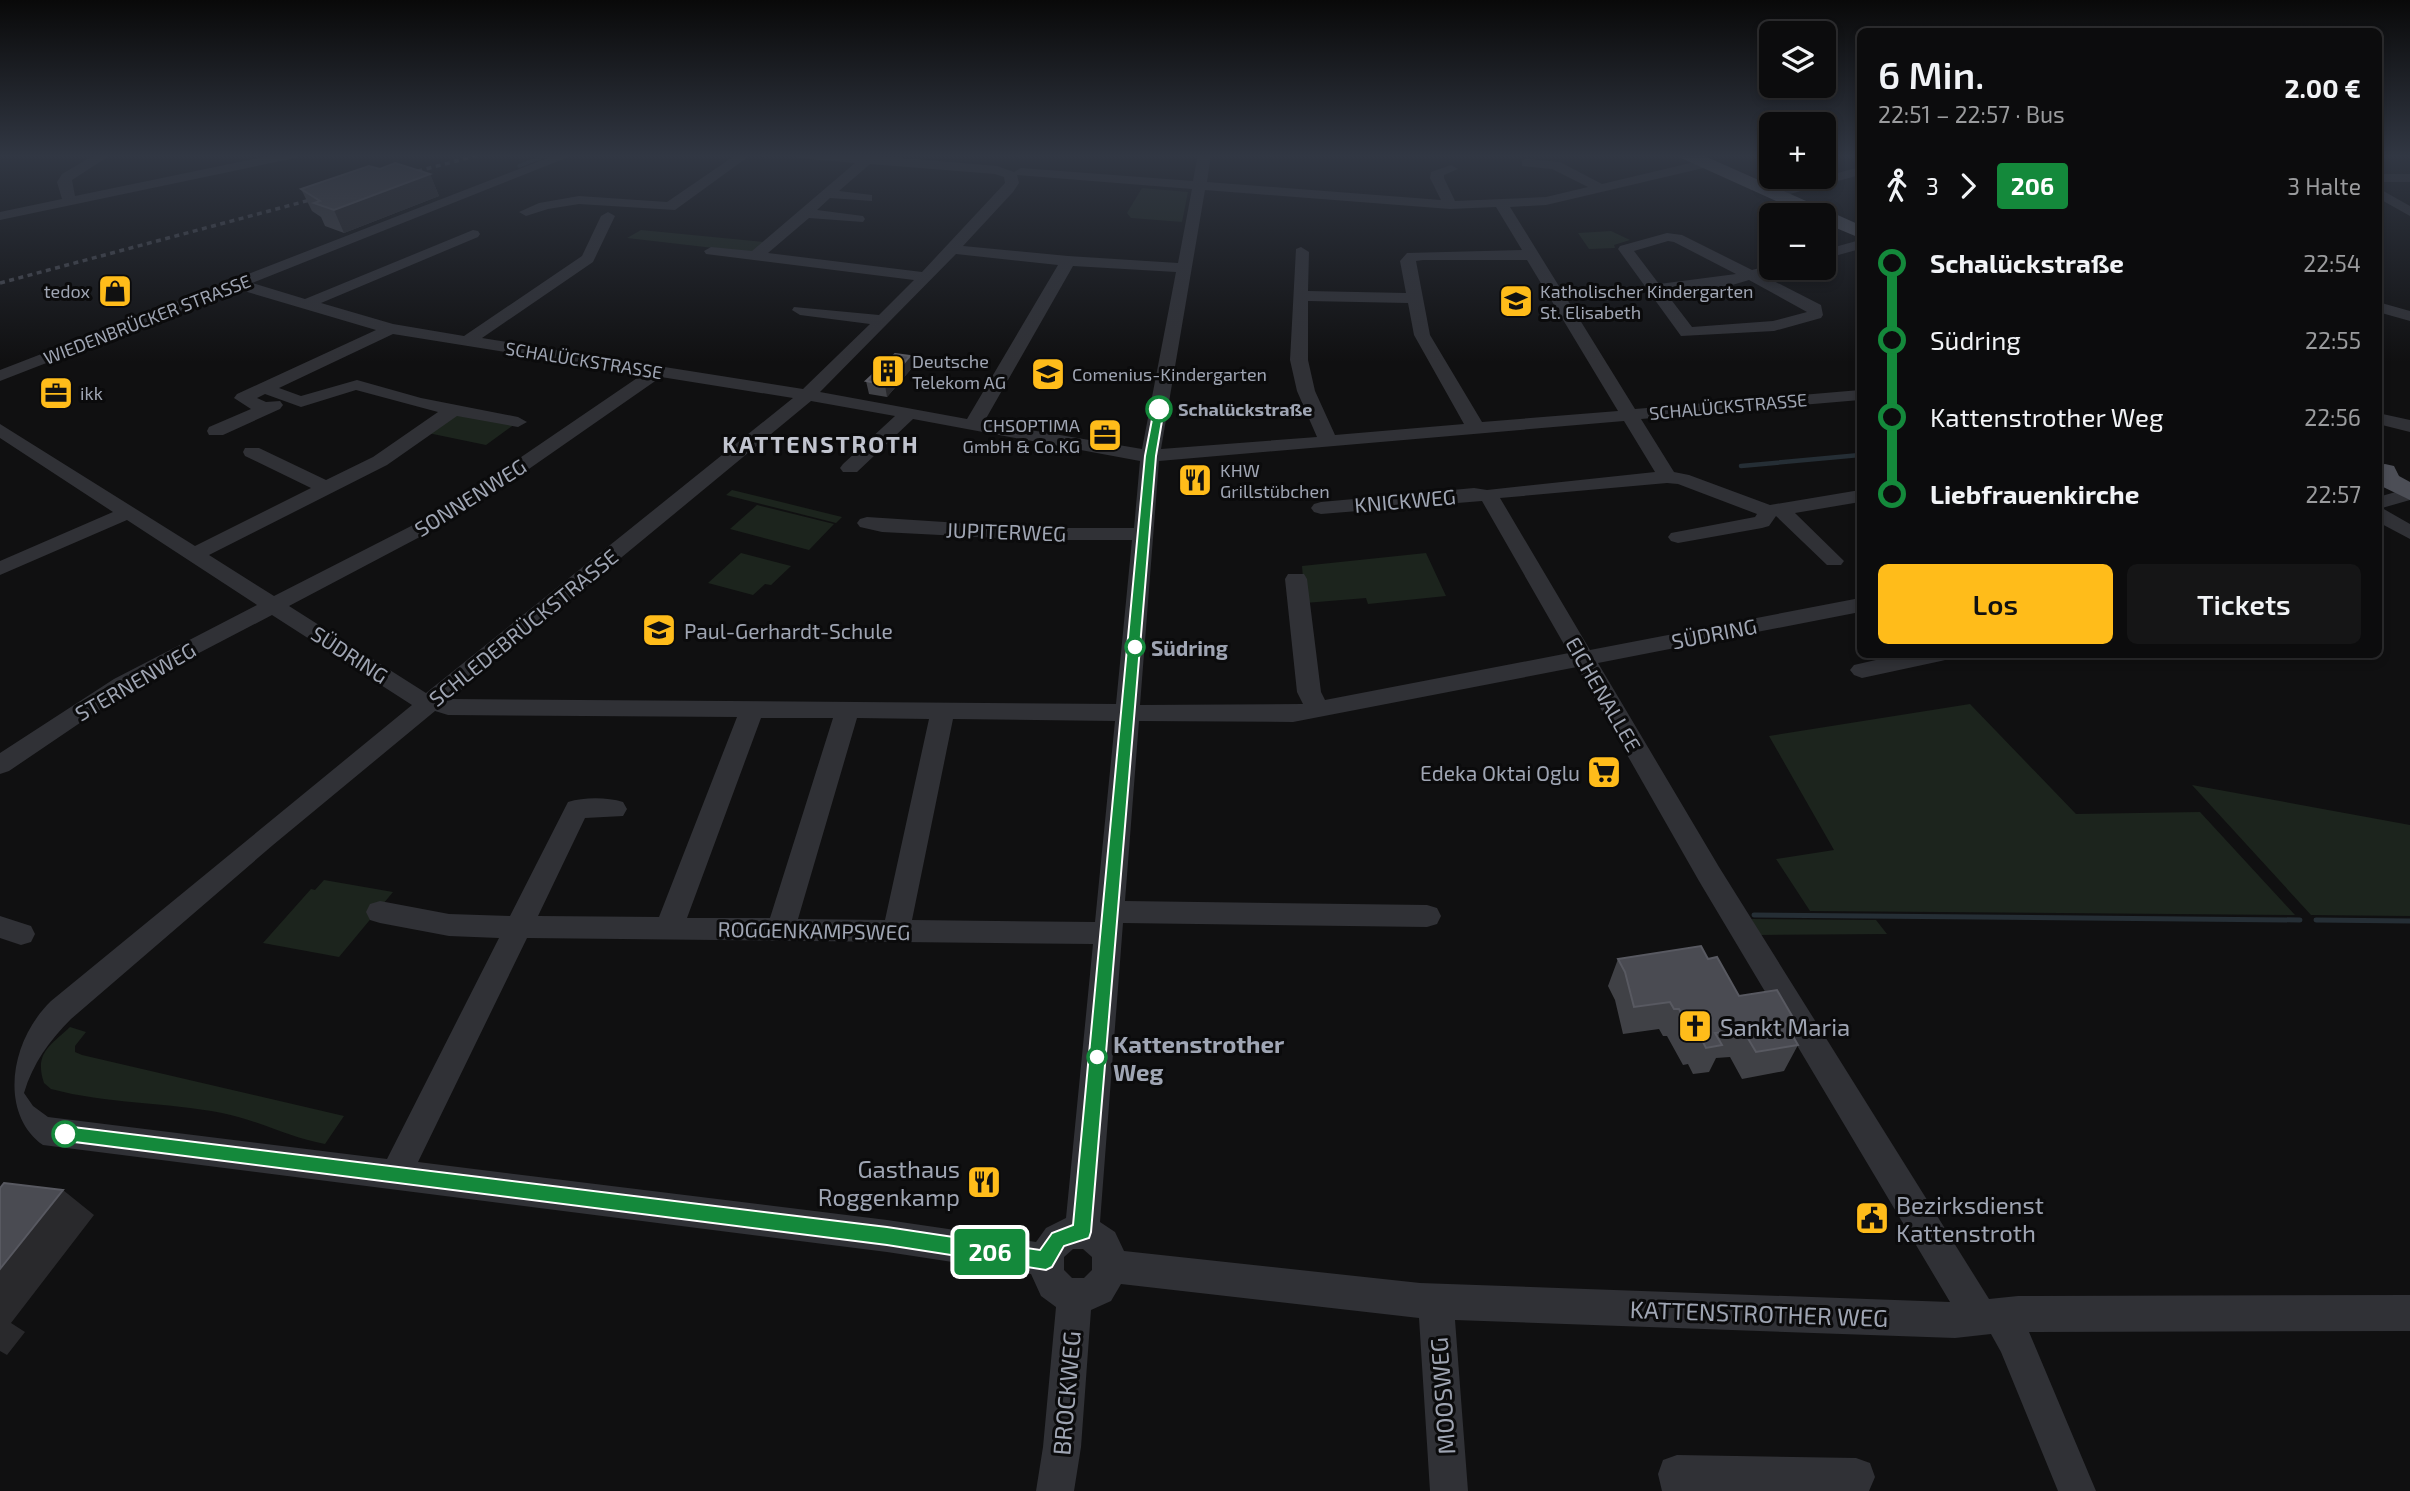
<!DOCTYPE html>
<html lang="de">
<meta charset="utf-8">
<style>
:root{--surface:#0c0c0d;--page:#151516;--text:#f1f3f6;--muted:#9a9b9d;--line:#2c2c2e;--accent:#ffbc1a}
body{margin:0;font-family:"Exo 2",sans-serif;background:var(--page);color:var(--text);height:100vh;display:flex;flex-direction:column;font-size:26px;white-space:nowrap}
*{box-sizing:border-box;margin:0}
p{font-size:23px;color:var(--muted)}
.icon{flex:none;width:38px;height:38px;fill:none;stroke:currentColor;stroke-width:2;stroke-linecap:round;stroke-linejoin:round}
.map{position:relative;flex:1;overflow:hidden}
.drawer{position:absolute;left:1857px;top:28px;width:525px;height:630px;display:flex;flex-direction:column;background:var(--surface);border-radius:10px;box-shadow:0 4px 10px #0003,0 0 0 2px var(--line)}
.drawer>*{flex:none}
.badge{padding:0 14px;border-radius:5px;font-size:24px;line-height:46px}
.buttons{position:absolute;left:1759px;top:21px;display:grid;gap:14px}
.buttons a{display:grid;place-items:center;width:77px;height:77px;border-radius:10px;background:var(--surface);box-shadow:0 4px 10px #0003,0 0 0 2px var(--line);font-size:35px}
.map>.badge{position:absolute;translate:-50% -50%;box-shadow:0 0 0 4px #fff}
.legs{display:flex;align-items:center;gap:10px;height:77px;padding:0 21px;font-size:23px}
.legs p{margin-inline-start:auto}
.head{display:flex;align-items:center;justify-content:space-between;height:119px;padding:0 21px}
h1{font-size:38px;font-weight:600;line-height:52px}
.action{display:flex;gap:14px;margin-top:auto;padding:14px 21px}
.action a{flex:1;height:80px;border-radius:10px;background:var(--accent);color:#111;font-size:28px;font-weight:600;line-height:80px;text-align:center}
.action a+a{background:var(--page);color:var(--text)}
ul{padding:0 21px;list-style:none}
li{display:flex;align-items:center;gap:24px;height:77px;font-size:26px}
li i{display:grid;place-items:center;width:10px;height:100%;margin:0 9px;background:currentColor}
li i::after{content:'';width:18px;height:18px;margin:-9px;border:5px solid;border-radius:50%;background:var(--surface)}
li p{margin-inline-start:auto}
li:first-child i{background:linear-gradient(#0000 50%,currentColor 0)}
li:last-child i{background:linear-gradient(currentColor 50%,#0000 0)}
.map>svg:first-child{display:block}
.green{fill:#1c241d}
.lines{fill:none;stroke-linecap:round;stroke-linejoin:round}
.stream-far2{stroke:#252e35;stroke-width:3.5}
.stream-far1{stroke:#252e35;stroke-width:4.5}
.stream{stroke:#252e35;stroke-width:5}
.minor{fill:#303136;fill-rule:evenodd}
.major{fill:#4c4e56;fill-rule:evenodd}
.rail{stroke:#474950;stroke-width:3.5;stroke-dasharray:5 4.5;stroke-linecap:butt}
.wall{fill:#404146}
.shaded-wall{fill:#29292c}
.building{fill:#4a4b52;stroke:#585961;stroke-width:2}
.line-1{fill:#14893b;stroke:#fff;stroke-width:2}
.stop-1-dot{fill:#fff;stroke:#14893b;stroke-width:3.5}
.labels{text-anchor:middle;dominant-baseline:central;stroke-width:6;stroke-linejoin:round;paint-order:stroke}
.far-poi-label{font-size:18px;fill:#9fa5b3;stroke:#0b0b0c;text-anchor:start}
.far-street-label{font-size:18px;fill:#9fa5b3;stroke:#0b0b0c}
.far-stop-label{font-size:18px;font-weight:bold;fill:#9fa5b3;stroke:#0b0b0c;text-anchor:start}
.street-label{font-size:21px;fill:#9fa5b3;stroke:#0b0b0c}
.poi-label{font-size:21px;fill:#9fa5b3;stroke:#0b0b0c;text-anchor:start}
.stop-label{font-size:21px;font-weight:bold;fill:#9fa5b3;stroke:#0b0b0c;text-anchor:start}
.far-district-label{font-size:23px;font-weight:bold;letter-spacing:2px;fill:#c1c4cf;stroke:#0b0b0c}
.near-poi-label{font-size:24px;fill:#9fa5b3;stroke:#0b0b0c;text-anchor:start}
.near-stop-label{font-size:24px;font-weight:bold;fill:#9fa5b3;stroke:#0b0b0c;text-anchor:start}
.near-street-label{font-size:24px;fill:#9fa5b3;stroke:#0b0b0c}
</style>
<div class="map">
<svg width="2410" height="1491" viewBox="0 0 2410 1491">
<rect width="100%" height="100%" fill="#101011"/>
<path class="green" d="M1142,188L1188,192L1182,222L1131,218L1127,213Z
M641,230L764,242L757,253L627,238Z
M1611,231L1630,240L1614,245L1615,248L1589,249L1578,233Z
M456,415L515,424L486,445L428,433Z
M732,490L842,517L836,523L726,495Z
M757,505L834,524L809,550L730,529Z
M741,553L791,566L771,585L765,584L753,595L708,583Z
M1426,553L1446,596L1368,604L1366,598L1305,603L1302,566Z
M1970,704L2076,814L2200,812L2295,915L1810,911L1776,859L1834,850L1769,736Z
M2192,785L2410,825V916L2311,915Z
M324,880L393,892L339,957L263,943L311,889L315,890Z
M1751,919L1876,920L1887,934L1760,935Z
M70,1027L86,1032L75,1046V1052L82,1055L344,1116L325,1144C290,1138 258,1120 222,1113C166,1102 107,1104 51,1089L44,1083C34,1053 50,1046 70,1027Z"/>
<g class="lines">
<path class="stream-far2" d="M519,166L550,154"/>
<path class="stream-far1" d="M1741,466L1860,455"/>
<path class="stream" d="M1754,915L2300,920
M2316,920L2410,921"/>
<path class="minor" d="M96,154H112L72,180L75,196L278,154H302L295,158L0,220V212L62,199L57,182L62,174Z
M558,154H576L252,283L305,299L473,230L478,231L480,234L478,237L321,303L393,324L464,336L582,256L601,216L608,212L615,216L593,262L482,338L803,389L870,324L800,315L792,310L794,307L879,315L914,280L706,254L704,251L711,247L752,251L855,163L798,158L792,154L867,155L997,166L1014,172L1021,168L1193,181L1198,154H1211L1207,182L1441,200L1430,178L1431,172L1451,165L1458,169L1444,175V178L1455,201L1546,197L1588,187L1552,169L1522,166V160L1527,159L1560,162L1602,184L1707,159L1712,160V166L1546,205L1510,207L1635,409L1860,390V400L1641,419L1674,472L1689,475L1770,505L1860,490V502L1795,513L1844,561L1841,565H1827L1776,516L1769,526L1762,528L1678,543L1671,541L1668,537L1671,533L1755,517L1757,514L1678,484L1667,483L1500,498L1590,650L1860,598V612L1598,663L1719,867L1989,1299L2018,1296L2410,1295V1331L2029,1332L2096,1491H2058L2001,1352L1991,1334L1955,1338L1455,1320L1468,1491H1430L1419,1318L1121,1284L1111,1301L1091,1310L1081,1447L1074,1491H1036L1043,1447L1056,1307L1041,1296L1031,1274L887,1252L43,1145C0,1115 8,1043 51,1001L412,705L272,615L130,689L9,771L0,774V753L114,679L257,605L127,520L0,575V561L113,512L0,438V424L195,546L311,488L245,456L243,452L245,448H259L326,480L373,457L438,412L356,390L301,407L265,394L257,398L266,402L280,401L283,405L280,409L223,435H209L207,431L209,427L251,409L234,398L237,394L376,330L237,289L0,381V370ZM870,164L995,174L1004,177L1005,183L922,272L768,253L809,218L863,222L865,219L863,216L817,210L830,198L872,201V195L839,191ZM1017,175L1192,189L1178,263L1068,256L963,246L1013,192L1019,183ZM1205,190L1450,209L1496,207L1522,250L1407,253L1400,261L1406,293L1308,291L1309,252L1301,247L1296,249L1290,360L1297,391L1317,437L1161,449ZM956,254L1058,265L967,419L820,392ZM1423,260H1527L1618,411L1482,422L1430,335L1416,261ZM1073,266L1176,272L1142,449L984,422ZM1308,301L1408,303L1414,335L1464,424L1335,435L1315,391L1308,360ZM393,334L643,374L486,481L419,522L274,596L209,555L387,465L457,416L518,427L527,422L518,417L421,398L357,380L301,396L279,388ZM661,377L793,398L426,693L289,606L433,530L500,489ZM811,401L895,416L843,464L840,468L843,472H857L913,419L1140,461L1134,528H1039L867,517L860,519L857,523L860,527L882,532L1039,540H1132L1116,704L450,699ZM1624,421L1655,472L1487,490L1474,488L1321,502L1314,504L1311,508L1314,512L1321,514L1482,501L1569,653L1325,700L1321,692L1307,579L1304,574H1288L1285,579L1297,692L1303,704L1140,705L1159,461ZM1577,667L1699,881L1950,1302L1420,1283L1124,1251L1115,1232L1100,1222L1123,923L1427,927L1437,924L1441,916L1437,908L1427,905L1125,901L1139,721L1293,722ZM435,711L448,715L737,717L659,917L538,916L585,818L623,816L627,809L623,802C607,797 584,797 568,802L510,916L449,914L380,901L370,904L366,912L370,920L380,923L449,936L499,938L387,1159L48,1117L33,1106L24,1093C33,1063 49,1041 71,1019L273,845ZM761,718H833L770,918H687ZM857,718L929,719L885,920L798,919ZM953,719L1115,721L1095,922L912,920ZM527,938L1093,944L1066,1218L1046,1228L1036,1242L887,1220L418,1162ZM1073,1249H1083L1092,1257V1270L1084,1278H1072L1064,1270V1257Z
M737,154H752L675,210L579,204L548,209L526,216L519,212L539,203L579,196L667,202Z
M1860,167V175L1772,199L1765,195L1767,192Z
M2378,174H2410V182H2378Z
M2378,188L2410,206V216L2378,198Z
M1667,233L1682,235L1752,270L1771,265V268H1783L1781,271L1764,276L1821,305L1823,315L1821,318L1774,331L1681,336L1618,249L1620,246ZM1668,241L1674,242L1736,274L1659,284L1634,251ZM1749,280L1807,312L1773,321L1692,327L1666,293L1729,286Z
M1860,240V249L1824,259V250Z
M2378,302L2410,311V321L2378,312Z
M2378,413L2410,420V432L2378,424Z
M2410,488V500L2382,508L2410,524V539L2378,522V497Z
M1902,654H1952L1949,659L1941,661L1862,678L1854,675L1850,670L1854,665Z
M0,916L31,926L35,934L31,942L21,945L0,938Z
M1677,1455L1856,1458L1870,1463L1875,1477L1869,1491H1662L1658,1474L1663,1460Z"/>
<path class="major" d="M1679,154H1700L1860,225V238L1824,223V215H1807L1681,158Z
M2385,464L2394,466L2399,476L2410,482V500L2379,485L2378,465Z"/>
<path class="rail" d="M399,176L483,154
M0,283L325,196"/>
</g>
<path class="wall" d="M380,169L430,174L439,196L344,233L325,226L321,217L312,211L301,189Z
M910,356L912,368L887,397L869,394L866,381Z
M1618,959H1708L1739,996L1795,1021L1790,1031L1798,1045L1784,1071L1742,1079L1730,1057L1716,1058L1709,1072L1693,1074L1688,1064L1683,1065L1667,1036H1663L1659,1029L1623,1034L1615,1000L1608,986Z"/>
<path class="shaded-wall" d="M430,174L439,196L344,233L334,210Z
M910,356L912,368L887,397L885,385Z
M1795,1021L1781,1048L1786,1024Z
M63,1190L94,1215L11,1323L25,1332L7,1355L0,1351V1269Z"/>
<path class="building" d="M395,163L430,174L334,210L314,203L320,201L301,189L369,166L380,169Z
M895,354L910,356L885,385L866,381Z
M1701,946L1708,959L1717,957L1739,996L1777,990L1795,1021L1786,1024L1798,1045L1756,1052L1743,1030L1715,1033L1722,1045L1706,1048L1701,1038H1695L1679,1009H1674L1670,1002L1634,1007L1625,972L1618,959Z
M4,1183L63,1190L0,1269V1188Z"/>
<linearGradient id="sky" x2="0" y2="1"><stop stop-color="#090909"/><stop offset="0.43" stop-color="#313743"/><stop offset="1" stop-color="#313743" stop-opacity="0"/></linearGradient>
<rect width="2410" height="362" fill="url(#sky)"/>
<path class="line-1" d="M1159,406L1164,409L1156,456L1091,1232L1089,1238L1064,1246L1052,1267L1046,1270L887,1245L59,1140L56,1134L59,1129L65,1126L887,1227L1040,1250L1052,1233L1073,1225L1145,456L1154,409Z"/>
<defs>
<g id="shop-square" transform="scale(1.75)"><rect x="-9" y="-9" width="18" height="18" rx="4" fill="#ffbc1a" stroke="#0b0b0c"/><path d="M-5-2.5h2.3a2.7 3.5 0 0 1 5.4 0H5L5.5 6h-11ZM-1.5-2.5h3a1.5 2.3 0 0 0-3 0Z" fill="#111"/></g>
<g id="school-square" transform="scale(1.75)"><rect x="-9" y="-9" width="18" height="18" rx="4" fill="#ffbc1a" stroke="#0b0b0c"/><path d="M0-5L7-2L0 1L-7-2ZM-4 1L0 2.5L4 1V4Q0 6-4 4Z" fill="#111"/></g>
<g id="building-square" transform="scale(1.75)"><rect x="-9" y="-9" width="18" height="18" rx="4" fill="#ffbc1a" stroke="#0b0b0c"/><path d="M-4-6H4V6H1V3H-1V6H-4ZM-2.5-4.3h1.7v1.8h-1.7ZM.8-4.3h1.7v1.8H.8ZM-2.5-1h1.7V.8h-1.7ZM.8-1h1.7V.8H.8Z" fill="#111"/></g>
<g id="office-square" transform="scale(1.75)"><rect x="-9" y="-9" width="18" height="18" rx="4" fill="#ffbc1a" stroke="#0b0b0c"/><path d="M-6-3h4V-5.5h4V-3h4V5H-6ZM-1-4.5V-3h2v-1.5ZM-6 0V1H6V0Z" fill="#111"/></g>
<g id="restaurant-square" transform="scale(1.75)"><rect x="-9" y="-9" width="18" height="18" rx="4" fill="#ffbc1a" stroke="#0b0b0c"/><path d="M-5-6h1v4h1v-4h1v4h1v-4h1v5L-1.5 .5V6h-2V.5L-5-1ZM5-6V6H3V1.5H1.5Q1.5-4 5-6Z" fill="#111"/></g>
<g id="supermarket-square" transform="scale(1.75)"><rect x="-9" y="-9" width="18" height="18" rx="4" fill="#ffbc1a" stroke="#0b0b0c"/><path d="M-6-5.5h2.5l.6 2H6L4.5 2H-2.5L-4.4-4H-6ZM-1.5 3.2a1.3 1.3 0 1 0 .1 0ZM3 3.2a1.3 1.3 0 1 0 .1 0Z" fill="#111"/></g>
<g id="church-square" transform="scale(1.75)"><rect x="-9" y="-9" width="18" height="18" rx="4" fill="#ffbc1a" stroke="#0b0b0c"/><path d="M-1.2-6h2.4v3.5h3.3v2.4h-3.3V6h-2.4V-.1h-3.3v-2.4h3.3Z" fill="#111"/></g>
<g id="civic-square" transform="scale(1.75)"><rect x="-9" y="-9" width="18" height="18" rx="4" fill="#ffbc1a" stroke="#0b0b0c"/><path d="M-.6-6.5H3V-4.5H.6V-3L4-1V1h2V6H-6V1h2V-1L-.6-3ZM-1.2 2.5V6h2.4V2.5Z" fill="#111"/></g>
</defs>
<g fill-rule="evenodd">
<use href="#shop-square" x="115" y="291"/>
<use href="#school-square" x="1516" y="301"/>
<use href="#building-square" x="888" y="371"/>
<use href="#school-square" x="1048" y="374"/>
<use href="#office-square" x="56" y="393"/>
<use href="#office-square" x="1105" y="435"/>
<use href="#restaurant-square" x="1195" y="480"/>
<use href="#school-square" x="659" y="630"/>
<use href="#supermarket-square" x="1604" y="772"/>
<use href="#church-square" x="1695" y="1026"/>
<use href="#restaurant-square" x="984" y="1182"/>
<use href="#civic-square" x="1872" y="1218"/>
</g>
<g class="stop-1-dot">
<circle cx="1159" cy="409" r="12"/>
<circle cx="1135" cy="647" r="9"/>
<circle cx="1097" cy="1057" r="9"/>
<circle cx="65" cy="1134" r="12"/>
</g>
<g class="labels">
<g class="far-poi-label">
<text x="90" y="291" text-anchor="end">tedox</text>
<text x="1540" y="291">Katholischer Kindergarten<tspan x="1540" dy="21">St. Elisabeth</tspan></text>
<text x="912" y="361">Deutsche<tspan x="912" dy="21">Telekom AG</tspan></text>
<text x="1072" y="374">Comenius-Kindergarten</text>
<text x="80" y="393">ikk</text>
<text x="1080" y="425" text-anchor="end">CHSOPTIMA<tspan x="1080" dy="21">GmbH &amp; Co.KG</tspan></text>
<text x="1220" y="470">KHW<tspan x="1220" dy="21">Grillstübchen</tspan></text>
</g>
<g class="far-street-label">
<text transform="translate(147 319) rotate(-21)">WIEDENBRÜCKER STRASSE</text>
<text transform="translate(584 360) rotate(9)">SCHALÜCKSTRASSE</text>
<text transform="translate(1728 406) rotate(-5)">SCHALÜCKSTRASSE</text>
</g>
<g class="far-stop-label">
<text x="1178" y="409">Schalückstraße</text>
</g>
<g class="street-label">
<text transform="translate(470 497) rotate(-32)">SONNENWEG</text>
<text transform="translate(1405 500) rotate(-5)">KNICKWEG</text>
<text transform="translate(1006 531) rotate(2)">JUPITERWEG</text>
<text transform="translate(523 627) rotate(-39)">SCHLEDEBRÜCKSTRASSE</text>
<text transform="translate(1714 633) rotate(-11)">SÜDRING</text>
<text transform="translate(350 654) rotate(33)">SÜDRING</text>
<text transform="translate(135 681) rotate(-30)">STERNENWEG</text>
<text transform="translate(1604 694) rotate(60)">EICHENALLEE</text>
<text transform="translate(814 930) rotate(1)">ROGGENKAMPSWEG</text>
</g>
<g class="poi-label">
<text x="684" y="630">Paul-Gerhardt-Schule</text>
<text x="1580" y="772" text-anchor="end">Edeka Oktai Oglu</text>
</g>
<g class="stop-label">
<text x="1151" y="647">Südring</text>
</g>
<g class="far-district-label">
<text x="821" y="444">KATTENSTROTH</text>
</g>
<g class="near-poi-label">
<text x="1720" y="1026">Sankt Maria</text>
<text x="960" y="1168" text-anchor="end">Gasthaus<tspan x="960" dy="28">Roggenkamp</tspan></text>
<text x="1896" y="1204">Bezirksdienst<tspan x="1896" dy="28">Kattenstroth</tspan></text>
</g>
<g class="near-stop-label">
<text x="1113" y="1043">Kattenstrother<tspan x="1113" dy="28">Weg</tspan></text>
</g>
<g class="near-street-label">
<text transform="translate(1759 1313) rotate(2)">KATTENSTROTHER WEG</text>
<text transform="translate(1066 1393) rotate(-85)">BROCKWEG</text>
<text transform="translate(1442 1396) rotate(-94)">MOOSWEG</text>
</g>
</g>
</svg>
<div class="buttons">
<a><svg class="icon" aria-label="layers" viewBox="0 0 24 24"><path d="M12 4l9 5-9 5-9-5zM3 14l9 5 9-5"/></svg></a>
<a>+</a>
<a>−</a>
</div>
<b class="badge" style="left:990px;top:1252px;background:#14893b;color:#fff">206</b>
<section class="drawer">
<div class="head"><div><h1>6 Min.</h1><p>22:51 – 22:57 · Bus</p></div><b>2.00 €</b></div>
<div class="legs"><svg class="icon" aria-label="walk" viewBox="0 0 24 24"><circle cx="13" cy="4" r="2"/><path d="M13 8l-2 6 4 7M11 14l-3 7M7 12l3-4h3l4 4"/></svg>3<svg class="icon" aria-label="forward" viewBox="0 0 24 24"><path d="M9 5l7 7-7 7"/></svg><b class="badge" style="background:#14893b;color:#fff">206</b><p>3 Halte</p></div>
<ul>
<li><i style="color:#14893b"></i><b>Schalückstraße</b><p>22:54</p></li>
<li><i style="color:#14893b"></i><span>Südring</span><p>22:55</p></li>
<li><i style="color:#14893b"></i><span>Kattenstrother Weg</span><p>22:56</p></li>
<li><i style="color:#14893b"></i><b>Liebfrauenkirche</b><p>22:57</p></li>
</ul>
<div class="action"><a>Los</a><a>Tickets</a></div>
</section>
</div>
